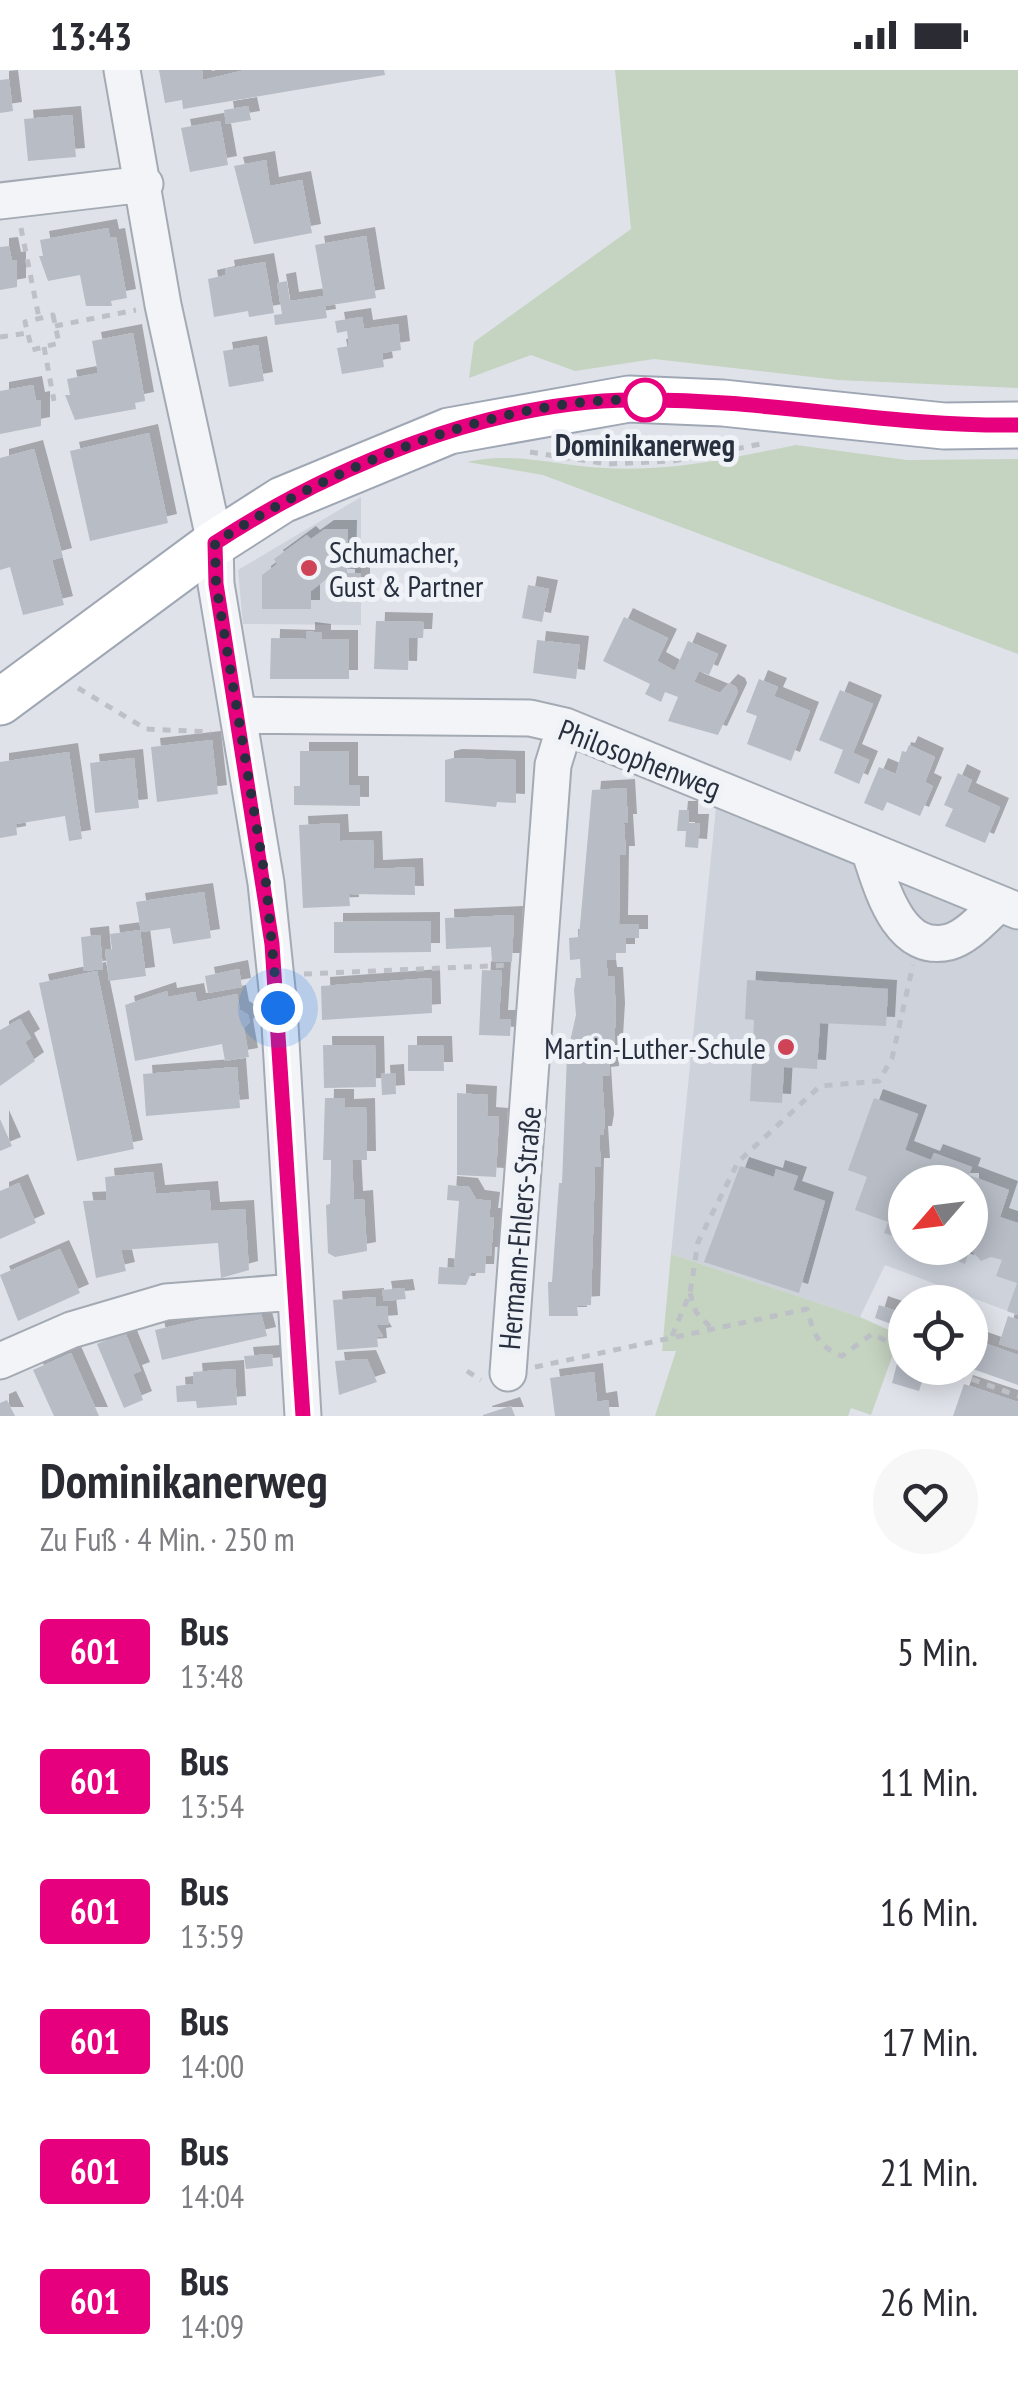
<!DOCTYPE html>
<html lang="de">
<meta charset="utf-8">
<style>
:root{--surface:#fff;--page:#f7f7f7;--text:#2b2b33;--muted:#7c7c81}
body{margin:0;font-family:"PT Sans Narrow",sans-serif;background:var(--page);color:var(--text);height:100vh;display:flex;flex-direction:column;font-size:38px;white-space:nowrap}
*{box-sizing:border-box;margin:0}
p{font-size:32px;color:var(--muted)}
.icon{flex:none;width:55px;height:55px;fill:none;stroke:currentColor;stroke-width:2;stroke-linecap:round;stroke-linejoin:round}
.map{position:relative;height:1346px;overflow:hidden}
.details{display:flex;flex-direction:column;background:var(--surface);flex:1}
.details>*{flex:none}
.badge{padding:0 20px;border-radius:8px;font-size:35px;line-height:65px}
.needle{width:65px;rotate:242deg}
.buttons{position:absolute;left:888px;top:1095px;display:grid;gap:20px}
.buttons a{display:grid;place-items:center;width:100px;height:100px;border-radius:50%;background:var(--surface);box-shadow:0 5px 25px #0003;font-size:50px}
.you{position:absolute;width:50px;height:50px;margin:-25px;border:8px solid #fff;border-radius:50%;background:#1a73e8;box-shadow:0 0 0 15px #1a73e833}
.map>.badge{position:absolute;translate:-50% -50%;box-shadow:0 0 0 5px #fff}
.round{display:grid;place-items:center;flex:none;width:105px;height:105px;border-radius:52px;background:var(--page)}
.summary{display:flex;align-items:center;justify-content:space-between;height:170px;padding:0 40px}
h1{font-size:48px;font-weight:700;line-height:75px}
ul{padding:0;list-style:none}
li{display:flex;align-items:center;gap:30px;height:130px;padding:0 40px}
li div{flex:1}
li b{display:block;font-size:38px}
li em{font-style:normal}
li .badge{min-width:110px;font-weight:700;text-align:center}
.status{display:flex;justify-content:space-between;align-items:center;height:70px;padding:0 50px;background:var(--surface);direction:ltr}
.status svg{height:28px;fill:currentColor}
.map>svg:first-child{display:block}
.built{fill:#cdd2db;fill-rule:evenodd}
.green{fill:#c5d3c1}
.building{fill:#b7bcc5;filter:url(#shadow)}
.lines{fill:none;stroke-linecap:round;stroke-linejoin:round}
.minor-casing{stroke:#a4aab3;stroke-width:39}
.major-casing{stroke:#9fa7b4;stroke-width:49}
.path{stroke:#bdc1c7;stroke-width:5;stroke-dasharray:8 8;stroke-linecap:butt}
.minor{stroke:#f2f4f7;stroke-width:35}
.major{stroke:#fff;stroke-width:45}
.line-casing{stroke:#fff;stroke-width:22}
.line{stroke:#e6007e;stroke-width:15}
.walk{stroke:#283040;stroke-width:10;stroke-dasharray:0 18}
.stop-dot{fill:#fff;stroke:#e6007e;stroke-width:5}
.poi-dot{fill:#ce4456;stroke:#eff2f6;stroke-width:4}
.labels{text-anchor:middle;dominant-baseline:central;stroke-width:10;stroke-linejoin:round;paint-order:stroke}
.stop-label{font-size:30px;font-weight:bold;fill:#283040;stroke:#eff2f6}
.poi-label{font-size:30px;fill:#283040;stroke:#eff2f6;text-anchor:start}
.street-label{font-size:30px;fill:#283040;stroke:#eff2f6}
</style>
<div class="status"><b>13:43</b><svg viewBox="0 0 49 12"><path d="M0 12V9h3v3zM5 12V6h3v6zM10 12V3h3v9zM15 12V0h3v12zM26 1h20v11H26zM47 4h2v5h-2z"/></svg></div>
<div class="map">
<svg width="1018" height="1346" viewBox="0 0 1018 1346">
<defs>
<filter id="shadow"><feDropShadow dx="9" dy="-9" stdDeviation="0" flood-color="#0004"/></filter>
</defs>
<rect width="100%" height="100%" fill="#dfe3e9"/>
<path class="built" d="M361,427V555L243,554L238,500Z
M716,738L1018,861V1245L885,1195L860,1247L671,1184ZM905,1112H970V1178H905Z"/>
<path class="green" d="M615,0H1018V318L838,310L654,289L575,301L531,285L469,308L474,272L631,159Z
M796,375L907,390L1018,389V584L543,405L467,392C512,381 558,396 605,398C671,402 731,388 796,375Z
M671,1184L860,1247L900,1265L871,1345L851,1338L848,1346H655L676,1281H662Z"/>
<path class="building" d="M159,0H202L203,10L245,0H384L385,5L183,39L182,30L165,33Z
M9,9L13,41L0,43V10Z
M248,36L251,50L226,54L224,40Z
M72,45L76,87L28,91L24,49Z
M220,51L228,95L190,102L181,58Z
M266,90L270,116L302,110L312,163L254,174L234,96Z
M108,158L110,168L116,167L127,228L111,231L112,236H86L80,205L48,211L39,186H43L40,170Z
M366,166L376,228L325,236L327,248L275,255L274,245L282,244L277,213L287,211L290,231L324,226L315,175Z
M9,176L12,191L17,190V217L0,220V177Z
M265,192L274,243L249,247L248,241L214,247L208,209L226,205L225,199Z
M362,247L364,259L398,254L401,280L382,283L384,297L342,304L337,278L349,276L347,261L337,263L335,251Z
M133,263L145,331L135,333L136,339L75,350L65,325H70L67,309L98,303L92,271Z
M258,275L264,311L229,317L223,281Z
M33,315L36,331L41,330V356L0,364V321Z
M149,363L168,453L90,471L70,381Z
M34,379L63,487L52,490L64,535L23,545L10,497L0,500V388Z
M325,459H348L347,503H361V528H346V508L329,507L311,521V539H262V505L277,494L274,489L307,465L311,469Z
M528,515L549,519L542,552L522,548Z
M624,547L668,568L657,591L675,601L688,571L718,584L709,605L699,601L694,612L720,623L729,613L736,617L738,622L718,665L668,651L678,627L665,622L661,632L645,624L650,614L603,591Z
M376,551L424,552L423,568H409L408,600L374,599Z
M306,561L322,563V569H349V609H270L271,568L306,569Z
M537,570L580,575L576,609L533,603Z
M759,609L778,617L774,626L810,641L791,691L747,674L757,646L746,642Z
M840,620L873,634L853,683L869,690L859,714L834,703L843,680L819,670Z
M212,670L218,724L157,732L151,677Z
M909,675L935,687L925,712L933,716L920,746L887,732L883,741L864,733L879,697L896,704L902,681L906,682Z
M300,681H349V715H360V736L294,735V716H300Z
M69,682L82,769L69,771L65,746L16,754L17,765L0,768V692Z
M134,688L139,738L95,743L90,693Z
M453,688L516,690V733L497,732L496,737L445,732V690Z
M958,703L972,710L967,722L1000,737L985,773L945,756L953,739L944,735Z
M626,718L628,753H624L626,785H620L619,854H639V868H626V883H616V890H606L608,906H614L616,942L614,975H608L610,1005L602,1006L605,1053L603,1065H599L601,1097H595L591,1235L577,1236L578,1246H549L548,1212H552L559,1113H562L567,985L576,945L574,920L576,908H581L580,889L570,890L569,868L579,867L592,720Z
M679,740H689V753H700L698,778L685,777L686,761H677Z
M339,753L340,771L373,770L374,799L414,797L415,825L349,824L350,836L303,838L299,755Z
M204,822L211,868L173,874L170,858L141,862L136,832Z
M514,845L512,892H492L491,877L446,879L445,848Z
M431,851V882L334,883V852Z
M140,860L146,906L109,911L105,880L112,879L110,864Z
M100,865L103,899L84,901L81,867Z
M239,899L242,917L208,923L205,906Z
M482,900L502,901L499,949H511L510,966L479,965Z
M97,901L134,1079L77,1091L39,913Z
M431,908L432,943L322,950L321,916Z
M747,910L888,919L886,956L820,953L817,999L784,997L782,1033L750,1031L754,950L745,949Z
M167,921L168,927L195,922L197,932L237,924L240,940L248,945L250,952L244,958L249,987L225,991L222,974L135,991L125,935Z
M20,949L31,968L25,972L35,991L0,1016V960Z
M323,975H375L376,1017L324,1018Z
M408,975H443L444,1001H408Z
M237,997L240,1038L146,1046L143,1004Z
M395,1003L396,1024L382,1025L381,1004Z
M457,1023L488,1025L487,1046L499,1047L496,1107L457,1105Z
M325,1028H345V1038L366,1037L367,1090H352L354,1130L364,1129L367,1181L335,1187L328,1183L326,1135L330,1134L331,1101V1090H323Z
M874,1028L918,1044L905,1080L931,1090L934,1083L972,1097L969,1105L1009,1120L1000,1147L1018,1153V1245L1007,1241L1017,1213L996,1206L1002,1190L991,1187L981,1191L970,1179L965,1194L932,1181L929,1189L899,1178H970V1112H905V1170L884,1163L888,1152L855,1140L867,1107L848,1100Z
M0,1049L12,1076L0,1081Z
M740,1096L774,1107L776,1099L798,1106L793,1120L825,1131L799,1223L704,1192Z
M153,1102L156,1124L209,1120L211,1141L245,1139L249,1200L221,1208L218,1173L121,1180L126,1201L96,1208L83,1131L107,1130L105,1107Z
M19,1113L36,1153L0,1169V1121Z
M448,1115L469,1117L476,1129L491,1131L489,1147H494L491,1186H486L485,1203H471L466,1215L438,1214L439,1197L454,1198L459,1131L447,1130Z
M60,1179L80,1223L18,1251L0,1205Z
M404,1218L406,1229L384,1231L382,1220Z
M375,1227L376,1237L387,1236L389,1254L376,1255L383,1266L377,1267L378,1277L337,1280L333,1230Z
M879,1235L905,1244L902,1258L875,1248Z
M259,1236L267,1266L162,1290L155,1260Z
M1008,1246L1018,1250V1280L999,1274Z
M125,1262L141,1301L133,1304L143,1330L124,1338L97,1274Z
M970,1268L1018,1285V1315L970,1298Z
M71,1283L99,1346H54L33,1300Z
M272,1284L273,1296L246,1299L244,1286Z
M367,1289L377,1312L339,1325L335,1291Z
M898,1290L905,1298L926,1299L919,1321L892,1313Z
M235,1299L237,1335L197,1338L196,1331L177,1332L176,1316L194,1314L193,1302Z
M594,1302L597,1332L608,1330L610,1346H555L550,1308Z
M964,1314L1018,1332V1346H953Z
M7,1330L15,1346H0V1333Z
M511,1336L515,1346H483V1345Z"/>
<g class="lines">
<g class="minor-casing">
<path id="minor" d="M122,0L163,235L215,473L216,514L266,813L279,938L303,1346
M0,131L145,114
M240,645L530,648L565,656L1018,841
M869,780C881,815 898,885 949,872C968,867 985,846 999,834
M0,1291L71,1260L166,1232L295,1222
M508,1303L553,695L565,656"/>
</g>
<g class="major-casing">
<path id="major" d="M0,632L215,473L282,430L449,361L629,329L723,333L944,356L1018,355"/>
</g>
<path class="path" d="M21,158L39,248
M53,245L59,273L32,280L25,252Z
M55,256L136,240
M0,267L28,263
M44,277L54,331
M530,382L607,394L673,391L761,374
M78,618L146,659L211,662
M304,904L512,895
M690,1223L696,1242L711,1258
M672,1266L690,1223L698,1172L738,1092L820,1016L879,1011L892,988L913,895
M535,1297L807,1239C814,1264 817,1276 842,1286L872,1264L905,1280
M942,1298L1018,1326
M467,1301L481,1310"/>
<use href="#minor" class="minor"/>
<use href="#major" class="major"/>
</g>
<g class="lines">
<g class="line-casing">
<path id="line" d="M303,1346L272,874L216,514L215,473C333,396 489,331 633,330C762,328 889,357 1018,355"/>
</g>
<use href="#line" class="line"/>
<path class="walk" d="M278,938L266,813L216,514L215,473C332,397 502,325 645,330"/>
</g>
<circle class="stop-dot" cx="645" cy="330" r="20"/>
<g class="poi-dot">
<circle cx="309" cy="498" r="10"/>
<circle cx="786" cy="977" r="10"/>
</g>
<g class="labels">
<g class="stop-label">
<text x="645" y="374">Dominikanerweg</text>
</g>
<g class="poi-label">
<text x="329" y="481">Schumacher,<tspan x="329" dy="34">Gust &amp; Partner</tspan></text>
<text x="766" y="977" text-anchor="end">Martin-Luther-Schule</text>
</g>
<g class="street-label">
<text transform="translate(640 688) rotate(21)">Philosophenweg</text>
<text transform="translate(519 1158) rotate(-85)">Hermann-Ehlers-Straße</text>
</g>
</g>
</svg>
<div class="buttons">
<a><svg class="needle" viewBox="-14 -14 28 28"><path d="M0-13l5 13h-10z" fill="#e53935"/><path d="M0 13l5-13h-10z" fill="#7c7c81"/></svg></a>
<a><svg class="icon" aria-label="locate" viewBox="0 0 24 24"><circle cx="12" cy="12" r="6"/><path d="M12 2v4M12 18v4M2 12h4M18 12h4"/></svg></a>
</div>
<div class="you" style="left:278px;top:938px"></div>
</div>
<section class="details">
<div class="summary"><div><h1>Dominikanerweg</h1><p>Zu Fuß · 4 Min. · 250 m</p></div><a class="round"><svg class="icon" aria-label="heart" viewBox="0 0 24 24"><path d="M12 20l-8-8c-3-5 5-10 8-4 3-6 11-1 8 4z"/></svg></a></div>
<ul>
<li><span class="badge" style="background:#e6007e;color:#fff">601</span><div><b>Bus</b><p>13:48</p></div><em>5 Min.</em></li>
<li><span class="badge" style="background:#e6007e;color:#fff">601</span><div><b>Bus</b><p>13:54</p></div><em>11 Min.</em></li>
<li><span class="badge" style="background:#e6007e;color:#fff">601</span><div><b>Bus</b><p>13:59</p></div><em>16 Min.</em></li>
<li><span class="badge" style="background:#e6007e;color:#fff">601</span><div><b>Bus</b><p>14:00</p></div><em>17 Min.</em></li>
<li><span class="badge" style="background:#e6007e;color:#fff">601</span><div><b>Bus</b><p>14:04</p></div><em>21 Min.</em></li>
<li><span class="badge" style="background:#e6007e;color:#fff">601</span><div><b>Bus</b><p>14:09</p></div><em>26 Min.</em></li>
</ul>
</section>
